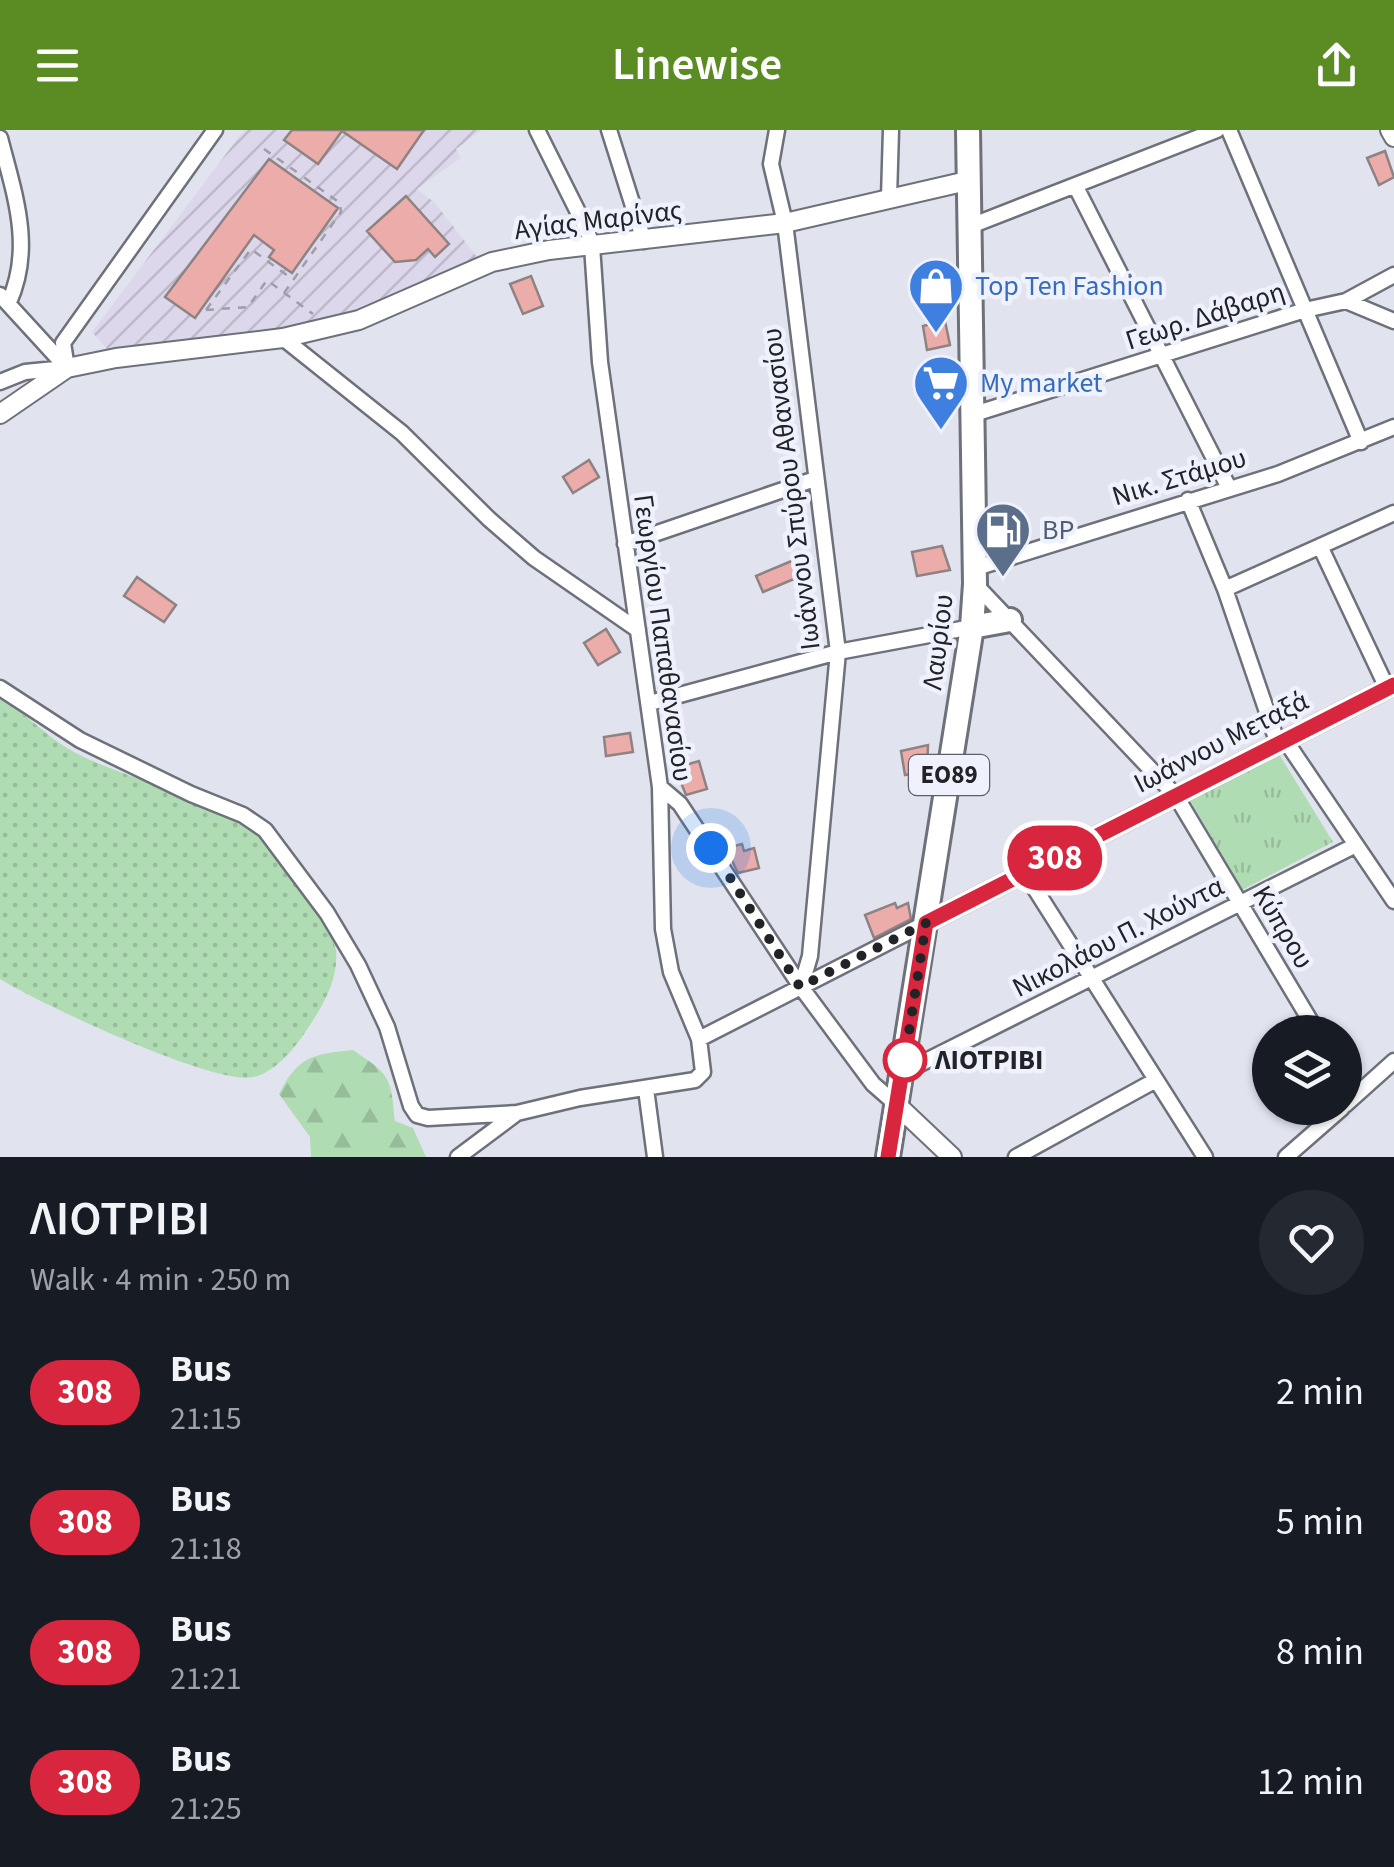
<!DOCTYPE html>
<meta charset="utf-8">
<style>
:root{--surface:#171b24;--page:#242831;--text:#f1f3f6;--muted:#9ea1a6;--accent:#5a8c23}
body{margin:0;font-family:"Source Sans 3",sans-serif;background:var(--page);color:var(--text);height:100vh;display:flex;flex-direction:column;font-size:38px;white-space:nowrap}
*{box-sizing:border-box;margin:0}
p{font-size:32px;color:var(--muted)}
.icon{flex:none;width:55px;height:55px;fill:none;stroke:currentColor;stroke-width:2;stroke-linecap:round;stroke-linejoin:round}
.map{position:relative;height:1027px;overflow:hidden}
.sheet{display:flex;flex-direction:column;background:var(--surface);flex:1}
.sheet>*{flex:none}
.badge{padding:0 20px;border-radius:32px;font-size:35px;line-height:65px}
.controls{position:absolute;left:1252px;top:885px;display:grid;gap:20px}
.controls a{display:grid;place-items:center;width:110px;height:110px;border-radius:50%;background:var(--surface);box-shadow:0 2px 8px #0004;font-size:50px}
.you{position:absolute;width:50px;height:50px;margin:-25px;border:8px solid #fff;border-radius:50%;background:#1a73e8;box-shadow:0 0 0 15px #1a73e833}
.map>.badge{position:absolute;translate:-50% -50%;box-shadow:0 0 0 5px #fff}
.round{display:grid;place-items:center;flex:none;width:105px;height:105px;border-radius:52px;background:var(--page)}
.headline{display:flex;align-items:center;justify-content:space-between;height:170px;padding:0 30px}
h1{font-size:48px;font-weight:600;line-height:75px}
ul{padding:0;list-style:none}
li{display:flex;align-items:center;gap:30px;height:130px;padding:0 30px}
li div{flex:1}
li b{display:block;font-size:38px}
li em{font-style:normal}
li .badge{min-width:110px;font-weight:700;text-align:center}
header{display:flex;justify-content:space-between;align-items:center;height:130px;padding:0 30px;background:var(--accent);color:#fff;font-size:45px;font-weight:600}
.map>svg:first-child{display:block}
.industrial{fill:url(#industrial-furrows)}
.grass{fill:url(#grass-dots)}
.forest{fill:url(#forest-firs)}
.park{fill:url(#park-tufts)}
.building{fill:#ecacaa;stroke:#8f8282;stroke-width:2.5}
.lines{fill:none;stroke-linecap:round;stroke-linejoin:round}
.minor-casing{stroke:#6e707a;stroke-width:19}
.tertiary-casing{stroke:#6e707a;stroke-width:22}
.primary-casing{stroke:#6e707a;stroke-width:28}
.path{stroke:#9d9fa8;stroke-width:2.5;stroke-dasharray:8 8;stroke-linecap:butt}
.minor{stroke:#fff;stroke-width:14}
.tertiary{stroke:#fff;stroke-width:18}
.primary{stroke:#fff;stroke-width:22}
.line-casing{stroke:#fff;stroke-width:22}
.line{stroke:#d7263d;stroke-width:15}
.walk{stroke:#222327;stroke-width:10;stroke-dasharray:0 18}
.stop-dot{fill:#fff;stroke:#d7263d;stroke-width:5}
.labels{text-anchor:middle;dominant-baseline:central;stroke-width:9;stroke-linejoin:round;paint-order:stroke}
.shield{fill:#eff1fd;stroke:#606167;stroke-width:2.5}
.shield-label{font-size:25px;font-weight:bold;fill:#222327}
.street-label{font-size:28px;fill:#222327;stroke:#eff1fd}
.shop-label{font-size:28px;fill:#366cbe;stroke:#eff1fd;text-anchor:start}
.service-label{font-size:28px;fill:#4e5e75;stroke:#eff1fd;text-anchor:start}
.stop-label{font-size:28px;font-weight:bold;fill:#222327;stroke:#eff1fd;text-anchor:start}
</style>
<header><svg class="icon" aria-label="menu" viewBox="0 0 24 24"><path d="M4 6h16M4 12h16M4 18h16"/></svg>Linewise<svg class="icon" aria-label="share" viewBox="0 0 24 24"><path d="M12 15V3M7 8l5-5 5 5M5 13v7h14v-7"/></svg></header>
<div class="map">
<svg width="1394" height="1027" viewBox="0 0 1394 1027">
<defs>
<pattern id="industrial-furrows" width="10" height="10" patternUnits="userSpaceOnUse" patternTransform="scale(2.5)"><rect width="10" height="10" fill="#ddd7ec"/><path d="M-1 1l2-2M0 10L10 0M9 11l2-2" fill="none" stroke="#bdb8ca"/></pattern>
<pattern id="grass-dots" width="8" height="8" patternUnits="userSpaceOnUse" patternTransform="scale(2.5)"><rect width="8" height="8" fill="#b0dcb3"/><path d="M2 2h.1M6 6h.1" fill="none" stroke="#97bc9a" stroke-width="1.8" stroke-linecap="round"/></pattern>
<pattern id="forest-firs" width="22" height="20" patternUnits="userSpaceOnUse" patternTransform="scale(2.5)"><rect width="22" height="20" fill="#b0dcb3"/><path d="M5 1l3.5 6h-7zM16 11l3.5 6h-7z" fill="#97bc9a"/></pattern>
<pattern id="park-tufts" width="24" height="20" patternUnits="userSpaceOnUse" patternTransform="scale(2.5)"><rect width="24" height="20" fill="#b0dcb3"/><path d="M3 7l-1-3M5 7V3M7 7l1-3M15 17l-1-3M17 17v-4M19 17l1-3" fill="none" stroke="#97bc9a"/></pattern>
</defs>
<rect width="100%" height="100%" fill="#e1e4ef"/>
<path class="industrial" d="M244,0H482L456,19L461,28L417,59L435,73L477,127L357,185L276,201L108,220L92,202Z"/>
<path class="grass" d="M0,569C27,583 47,608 74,622C126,650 218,668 260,707C276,722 334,802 336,820C339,851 321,879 304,904C292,921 276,941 254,947C216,957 37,872 0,849Z"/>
<path class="forest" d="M353,920C390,945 391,946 395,991L413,998L426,1027H311L310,1007L279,964C298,926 313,924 353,920Z"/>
<path class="park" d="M1279,624L1333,712L1242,760L1190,670Z"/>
<path class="building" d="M292,0H424L397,39L342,1L318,34L284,10Z
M1385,21L1394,47L1379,55L1367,28Z
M269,29L338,78L292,143L269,127L274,120L254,105L195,188L165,167Z
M406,66L449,114L435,127L428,119L416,130L395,132L367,101Z
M531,146L543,176L523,184L510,154Z
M945,191L950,215L927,220L923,196Z
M589,330L599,347L573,363L563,347Z
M942,416L950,440L917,446L912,422Z
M794,430L801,446L763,462L756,446Z
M137,447L176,475L164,492L124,466Z
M606,499L620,522L598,535L584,513Z
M630,603L633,622L606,626L604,607Z
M928,615L927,641L905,645L901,621Z
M699,631L707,659L686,665L675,638Z
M742,714L744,721L754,718L759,738L738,743L726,718Z
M895,773L897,778L908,773L911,789L874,808L865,785Z"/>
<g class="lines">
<g class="minor-casing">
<path id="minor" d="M609,0L644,111
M777,0L771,34L785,93L838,522L810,826L801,857
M1229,0L1361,312
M0,8C14,63 34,117 9,172
M1076,57L1229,358
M889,68L891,0
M968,97L1217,0
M0,165L67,238
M1346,171L1394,191
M283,208L402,303L489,389L534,428L638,500
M67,238L63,213L215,0
M0,252L25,242L66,238
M971,285L1305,180L1346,171L1394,145
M1188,370L1225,459L1278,614
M625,414L815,349
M1320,416L1387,558
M976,438L1278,344L1394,297
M975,454L1176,666L1317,902
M1225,459L1394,383
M0,558L80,610L191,664L243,685L265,700L327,783L358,835L387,897L411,976L417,985L428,988L517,983
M650,573L838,522L972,497
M1285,610L1394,771
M660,657L680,674L801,857L873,954L897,975
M1025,743L1205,1027
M699,909L926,793
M904,935L914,937L1354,716
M1345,951L1354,966
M646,959L655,1027
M1345,975L1394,931
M458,1027L517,983L580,968L695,950L703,942L699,909L671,842L663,799L660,657L600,232L592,116L587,100L537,0
M1016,1027L1156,950
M1286,1027L1342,978"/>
</g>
<g class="tertiary-casing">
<path id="tertiary" d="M1390,0L1394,7
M0,284L67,238L116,228L283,208L359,190L492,132L549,120L785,93L967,51
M926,793L1394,555
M897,975L952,1027"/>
</g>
<g class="primary-casing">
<path id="primary" d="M972,497L1010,490
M888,1027L972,497L975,454L968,0"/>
</g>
<path class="path" d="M264,19L298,43
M284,163L341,82L340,73L302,46
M206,180L248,177L267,150L313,184
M206,180L251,119L292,149"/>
<use href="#minor" class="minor"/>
<use href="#tertiary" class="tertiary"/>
<use href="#primary" class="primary"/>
</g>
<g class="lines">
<g class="line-casing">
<path id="line" d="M888,1027L926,793L1394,555"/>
</g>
<use href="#line" class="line"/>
<path class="walk" d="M711,718L800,857L926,793L904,934L905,930"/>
</g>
<defs>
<g id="shop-pin" transform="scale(2.875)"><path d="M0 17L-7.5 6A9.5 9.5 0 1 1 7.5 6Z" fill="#3f7fe0" stroke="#eff1fd"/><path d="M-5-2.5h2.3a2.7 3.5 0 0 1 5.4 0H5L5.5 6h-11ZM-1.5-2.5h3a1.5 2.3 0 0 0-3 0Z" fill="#fff"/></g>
<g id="supermarket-pin" transform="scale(2.875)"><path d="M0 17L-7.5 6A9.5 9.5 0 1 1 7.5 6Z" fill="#3f7fe0" stroke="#eff1fd"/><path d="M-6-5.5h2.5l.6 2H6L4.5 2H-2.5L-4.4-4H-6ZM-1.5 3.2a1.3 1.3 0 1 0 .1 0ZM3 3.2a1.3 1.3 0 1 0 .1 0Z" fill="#fff"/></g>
<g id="fuel-pin" transform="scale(2.875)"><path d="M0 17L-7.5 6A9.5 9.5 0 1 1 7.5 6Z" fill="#5c6f8a" stroke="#eff1fd"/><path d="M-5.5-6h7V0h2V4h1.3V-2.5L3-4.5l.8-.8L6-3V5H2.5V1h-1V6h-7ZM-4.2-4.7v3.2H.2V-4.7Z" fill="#fff"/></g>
</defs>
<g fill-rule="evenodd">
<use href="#shop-pin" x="936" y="156"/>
<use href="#supermarket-pin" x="941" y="253"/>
<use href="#fuel-pin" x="1003" y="400"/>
</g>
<circle class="stop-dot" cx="905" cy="930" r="20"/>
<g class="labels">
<rect class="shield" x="909" y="625" width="80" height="40" rx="8"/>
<g class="shield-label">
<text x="949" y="645">ΕΟ89</text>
</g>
<g class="street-label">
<text transform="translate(598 90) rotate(-7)">Αγίας Μαρίνας</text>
<text transform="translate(1205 186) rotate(-18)">Γεωρ. Δάβαρη</text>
<text transform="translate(1179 347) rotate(-17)">Νικ. Στάμου</text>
<text transform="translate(791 359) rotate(-97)">Ιωάννου Σπύρου Αθανασίου</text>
<text transform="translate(663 508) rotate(82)">Γεωργίου Παπαθανασίου</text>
<text transform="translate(938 512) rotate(-83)">Λαυρίου</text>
<text transform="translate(1221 612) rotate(-27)">Ιωάννου Μεταξά</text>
<text transform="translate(1283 797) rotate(59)">Κύπρου</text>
<text transform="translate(1118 807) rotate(-27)">Νικολάου Π. Χούντα</text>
</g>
<g class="shop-label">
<text x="975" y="156">Top Ten Fashion</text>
<text x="980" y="253">My market</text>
</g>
<g class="service-label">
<text x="1042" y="400">BP</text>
</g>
<g class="stop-label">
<text x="935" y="930">ΛΙΟΤΡΙΒΙ</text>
</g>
</g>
</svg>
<div class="controls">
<a><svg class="icon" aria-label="layers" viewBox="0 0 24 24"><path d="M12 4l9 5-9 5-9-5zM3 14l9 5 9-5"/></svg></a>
</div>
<div class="you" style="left:711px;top:718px"></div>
<b class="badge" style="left:1055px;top:728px;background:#d7263d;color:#fff">308</b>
</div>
<section class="sheet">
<div class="headline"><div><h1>ΛΙΟΤΡΙΒΙ</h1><p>Walk · 4 min · 250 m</p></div><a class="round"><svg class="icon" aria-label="heart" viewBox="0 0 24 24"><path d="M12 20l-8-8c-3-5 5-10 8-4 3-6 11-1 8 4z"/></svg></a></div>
<ul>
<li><span class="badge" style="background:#d7263d;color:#fff">308</span><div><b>Bus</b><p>21:15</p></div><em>2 min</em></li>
<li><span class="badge" style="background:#d7263d;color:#fff">308</span><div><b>Bus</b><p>21:18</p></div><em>5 min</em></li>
<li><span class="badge" style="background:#d7263d;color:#fff">308</span><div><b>Bus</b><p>21:21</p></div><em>8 min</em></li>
<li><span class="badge" style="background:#d7263d;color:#fff">308</span><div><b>Bus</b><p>21:25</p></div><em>12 min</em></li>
</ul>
</section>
